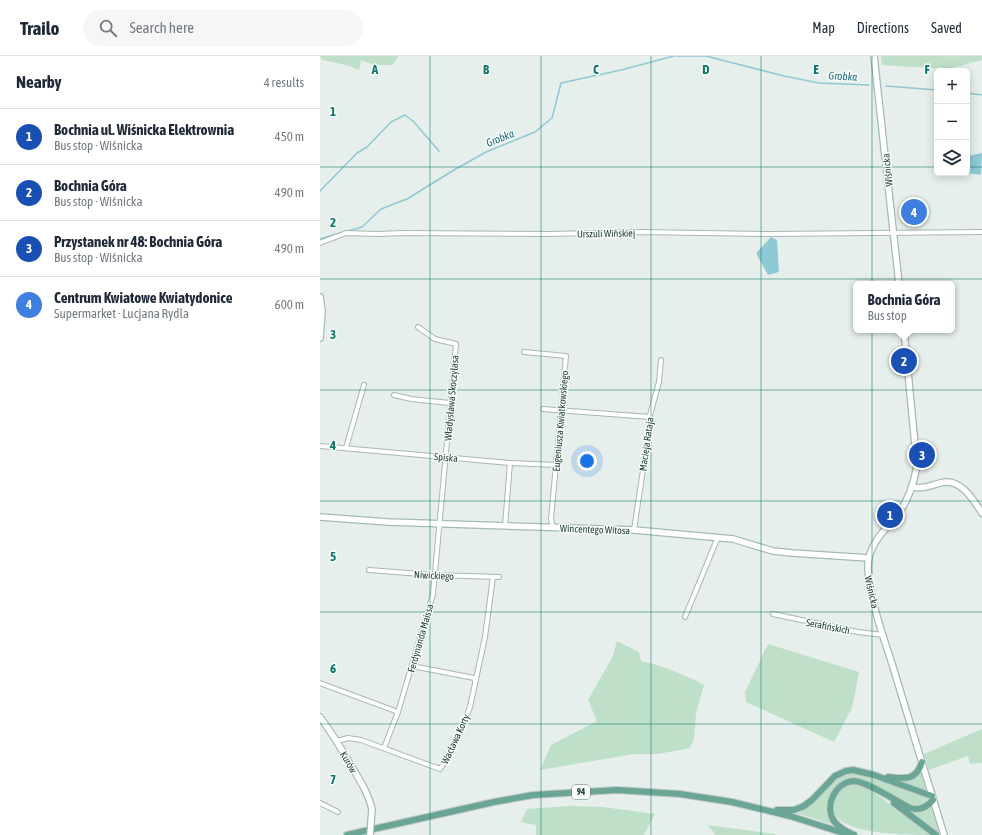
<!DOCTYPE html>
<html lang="en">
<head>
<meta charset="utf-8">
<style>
  :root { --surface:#fff; --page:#f6f6f7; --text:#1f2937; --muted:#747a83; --line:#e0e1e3; --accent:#7c3aed }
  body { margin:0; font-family:"Asap Condensed",sans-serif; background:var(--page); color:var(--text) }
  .controls { position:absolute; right:12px; top:12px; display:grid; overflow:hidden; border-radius:6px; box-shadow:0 2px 10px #0003 }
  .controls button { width:36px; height:36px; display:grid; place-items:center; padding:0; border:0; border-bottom:1px solid var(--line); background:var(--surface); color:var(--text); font:20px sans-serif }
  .you { position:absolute; left:267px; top:405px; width:14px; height:14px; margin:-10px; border:3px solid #fff; border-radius:50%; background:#1a73e8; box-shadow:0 0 0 6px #1a73e833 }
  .badge { display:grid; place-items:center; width:26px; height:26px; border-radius:50%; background:var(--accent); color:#fff; font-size:13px; font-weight:700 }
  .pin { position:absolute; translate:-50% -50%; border:2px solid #fff; box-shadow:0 1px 4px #0006 }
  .popup { position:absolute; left:533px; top:225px; width:102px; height:52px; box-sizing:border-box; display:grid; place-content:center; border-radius:6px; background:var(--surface); filter:drop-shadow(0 1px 3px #0005); font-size:13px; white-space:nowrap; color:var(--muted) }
  .popup b { font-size:15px; color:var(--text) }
  .popup::after { content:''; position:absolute; left:50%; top:100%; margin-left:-8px; border:8px solid transparent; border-top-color:var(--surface) }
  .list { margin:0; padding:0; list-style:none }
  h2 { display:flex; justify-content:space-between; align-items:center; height:52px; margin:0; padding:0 16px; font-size:17px }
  h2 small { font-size:13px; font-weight:400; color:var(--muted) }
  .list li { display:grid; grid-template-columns:26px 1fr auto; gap:12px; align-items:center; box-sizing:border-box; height:56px; padding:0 16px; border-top:1px solid var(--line) }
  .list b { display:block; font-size:15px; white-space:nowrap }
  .list p { margin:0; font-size:13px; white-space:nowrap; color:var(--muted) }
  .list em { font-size:13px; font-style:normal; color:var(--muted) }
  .icon { flex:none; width:22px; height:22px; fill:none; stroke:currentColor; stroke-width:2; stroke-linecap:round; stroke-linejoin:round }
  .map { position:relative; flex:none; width:662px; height:779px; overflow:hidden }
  header { display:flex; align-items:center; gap:24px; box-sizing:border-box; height:56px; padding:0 20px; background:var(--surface); border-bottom:1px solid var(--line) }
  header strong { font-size:19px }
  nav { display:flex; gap:22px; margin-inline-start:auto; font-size:14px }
  .search { width:280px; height:36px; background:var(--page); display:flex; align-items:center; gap:10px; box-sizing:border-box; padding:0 14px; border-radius:22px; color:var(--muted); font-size:15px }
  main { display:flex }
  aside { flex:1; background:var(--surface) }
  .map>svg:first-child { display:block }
  .green { fill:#bfe0c8 }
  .water { fill:#8ec9d4 }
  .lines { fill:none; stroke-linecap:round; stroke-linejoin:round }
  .stream { stroke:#8ec9d4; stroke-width:1.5 }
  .street-casing { stroke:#a8b8b2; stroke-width:6 }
  .secondary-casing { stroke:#a4bbb3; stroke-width:8 }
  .primary-casing { stroke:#c2cac8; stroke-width:8 }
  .street { stroke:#fff; stroke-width:4 }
  .secondary { stroke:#fff; stroke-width:5.5 }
  .primary { stroke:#6aa596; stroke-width:6 }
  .secondary-bridge-casing { stroke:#a4bbb3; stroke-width:8; stroke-linecap:butt }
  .secondary-bridge { stroke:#fff; stroke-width:5.5 }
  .grid { fill:none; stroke:#0f766e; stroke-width:1; stroke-opacity:0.55 }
  .labels { text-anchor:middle; stroke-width:3; stroke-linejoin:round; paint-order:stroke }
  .shield { fill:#f7fbf9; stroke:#637a73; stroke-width:1 }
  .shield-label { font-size:9px; font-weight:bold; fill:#24423a }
  .street-label { font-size:10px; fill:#24423a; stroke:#f7fbf9 }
  .water-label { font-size:11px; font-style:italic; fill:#1c6f80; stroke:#f7fbf9 }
  .grid-label { font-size:13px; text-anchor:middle; font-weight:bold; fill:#0f766e; stroke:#f7fbf9; stroke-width:3; stroke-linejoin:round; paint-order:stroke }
</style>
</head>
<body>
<header>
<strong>Trailo</strong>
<div class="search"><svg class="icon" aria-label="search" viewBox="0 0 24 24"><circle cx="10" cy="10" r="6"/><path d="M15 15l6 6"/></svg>Search here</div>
<nav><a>Map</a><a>Directions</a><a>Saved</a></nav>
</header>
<main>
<aside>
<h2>Nearby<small>4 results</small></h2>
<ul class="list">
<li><span class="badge" style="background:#1a4fb4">1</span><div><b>Bochnia ul. Wiśnicka Elektrownia</b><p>Bus stop · Wiśnicka</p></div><em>450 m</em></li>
<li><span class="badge" style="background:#1a4fb4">2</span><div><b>Bochnia Góra</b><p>Bus stop · Wiśnicka</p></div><em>490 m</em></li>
<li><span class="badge" style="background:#1a4fb4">3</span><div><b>Przystanek nr 48: Bochnia Góra</b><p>Bus stop · Wiśnicka</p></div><em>490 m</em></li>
<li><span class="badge" style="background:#3f7fe0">4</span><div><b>Centrum Kwiatowe Kwiatydonice</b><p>Supermarket · Lucjana Rydla</p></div><em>600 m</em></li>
</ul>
</aside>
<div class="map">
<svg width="662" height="779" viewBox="0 0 662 779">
  <rect width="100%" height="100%" fill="#e6efeb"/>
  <g class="green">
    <path d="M0 0H79L72 9H54L41 4 39 14C27 8 15 7 2 4Z"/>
    <polygon points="561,0 662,0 662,4 627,13 562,9"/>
    <path d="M297 585 319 596 321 605C344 610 363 618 384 629L376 657 374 683 370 692 338 698H314L220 714 231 689 277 665 268 644 293 600Z"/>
    <polygon points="448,588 539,616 532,652 514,686 426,646 425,636"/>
    <polygon points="662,673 662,707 650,708 648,700 609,714 604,698"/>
    <polygon points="601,714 607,732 604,734 570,722 581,725"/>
    <path d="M533 717 542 718 609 741C606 748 600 750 593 750 571 741 537 708 515 732 504 744 508 756 514 769L473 756C490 743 512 720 533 717Z"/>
    <path d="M533 727 545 730 552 735 612 779C589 779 512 779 513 751 513 737 522 732 533 727Z"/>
    <polygon points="574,745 601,755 612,751 621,779"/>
    <polygon points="249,750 283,751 335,758 324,779 216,779 216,769 201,766 207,753"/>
    <polygon points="387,769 455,778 456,779 396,779"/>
  </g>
  <g class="water">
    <polygon points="662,97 661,119 647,117 647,100"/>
    <polygon points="451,181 457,184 459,216 448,219 437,199 437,196"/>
  </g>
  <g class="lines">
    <g class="stream">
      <polyline points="356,0 386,0 464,20 499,27 549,29"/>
      <polyline points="566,30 617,34"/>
      <polyline points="647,37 662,39"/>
      <polyline points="0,135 37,97 47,91 71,66 85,59 93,65 119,95"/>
      <polyline points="28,175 42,171 61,153 87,143 134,114 166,96 215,76 232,62 241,27 301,14 354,0"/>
      <polyline points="0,183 20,177"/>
    </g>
    <defs>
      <g id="street">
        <polyline points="0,187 26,177 58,178 82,177 229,178 321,176 449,178 662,176"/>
        <polyline points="204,296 246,300 231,463 233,471"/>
        <polyline points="74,339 91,343 130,347"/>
        <polyline points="223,353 330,361"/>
        <polyline points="0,390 190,407 236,409"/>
        <polyline points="26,392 44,329"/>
        <polyline points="185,470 190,407"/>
        <polyline points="314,474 329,374 329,363 339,326 341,304"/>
        <polyline points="49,514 114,519 179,521"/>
        <polyline points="453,558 538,576 563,579"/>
        <polyline points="365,561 398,481"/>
        <polyline points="92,610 154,622 155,624"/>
        <polyline points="0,627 78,656"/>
        <polyline points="17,685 28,682 41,684 120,713 126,704 142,672 150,651 165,581 173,521"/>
        <polyline points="64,692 78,656 113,538 136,288 115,283 98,271"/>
        <polyline points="0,747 18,756"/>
      </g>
      <g id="secondary">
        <polyline points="554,0 579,228"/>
        <polyline points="0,241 2,255 0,282"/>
        <path d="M584 274 597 410C594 426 590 441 580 455 569 470 553 483 549 502 543 526 565 585 573 611 590 667 607 723 624 779"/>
        <path d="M592 431C603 433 609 430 620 427 640 421 653 443 662 457"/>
        <polyline points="0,461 68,466 314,474 413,483 453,495 472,497 549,502"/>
        <path d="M0 661C11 676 21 692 30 708 39 723 48 736 52 753"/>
      </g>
      <g id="primary">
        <path d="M568 721C585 723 596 725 602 706"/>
        <polyline points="574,747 616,779"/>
        <polyline points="457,754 474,754 484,750 492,744 515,720 526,715 533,714 554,719 612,740"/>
        <polyline points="27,779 174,746 213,739 297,734 360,738 412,746 470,760 530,779"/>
        <path d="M534 779C527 776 519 772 514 765 504 750 515 726 534 725 546 725 578 746 590 752 599 755 607 751 613 744"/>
      </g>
    </defs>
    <use href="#street" class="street-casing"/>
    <use href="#secondary" class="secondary-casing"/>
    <use href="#primary" class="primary-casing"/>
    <use href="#street" class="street"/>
    <use href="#secondary" class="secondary"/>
    <use href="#primary" class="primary"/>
    <defs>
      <polyline id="secondary-bridge" points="50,779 52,753"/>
    </defs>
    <use href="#secondary-bridge" class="secondary-bridge-casing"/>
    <use href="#secondary-bridge" class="secondary-bridge"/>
  </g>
  <path class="grid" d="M110 0V779M221 0V779M331 0V779M441 0V779M552 0V779M0 111H617M647 111H662M0 223H662M0 334H662M0 445H662M0 556H662M0 668H662"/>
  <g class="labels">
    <rect class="shield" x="252" y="729" width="18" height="14" rx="3"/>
    <g class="shield-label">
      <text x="261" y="739">94</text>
    </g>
    <g class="street-label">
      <text transform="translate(567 114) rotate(-96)" y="4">Wiśnicka</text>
      <text transform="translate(286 177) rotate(-1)" y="4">Urszuli Wińskiej</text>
      <text transform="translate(131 342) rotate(-85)" y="4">Władysława Skoczylasa</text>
      <text transform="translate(240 365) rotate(-85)" y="4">Eugeniusza Kwiatkowskiego</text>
      <text transform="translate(326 388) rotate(-82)" y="4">Macieja Rataja</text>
      <text transform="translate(126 401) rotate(5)" y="4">Spiska</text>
      <text transform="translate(275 473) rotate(2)" y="4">Wincentego Witosa</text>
      <text transform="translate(114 519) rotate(3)" y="4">Niwickiego</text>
      <text transform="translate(552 536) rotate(77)" y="4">Wiśnicka</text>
      <text transform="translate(508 570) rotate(11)" y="4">Serafińskich</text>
      <text transform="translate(100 582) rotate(-74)" y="4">Ferdynanda Maissa</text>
      <text transform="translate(135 683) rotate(-65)" y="4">Wacława Korty</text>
      <text transform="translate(29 706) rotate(60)" y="4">Kurów</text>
    </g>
    <g class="water-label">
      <text transform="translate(523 20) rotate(3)" y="4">Grobka</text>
      <text transform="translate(180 82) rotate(-22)" y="4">Grobka</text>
    </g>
  </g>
  <g class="grid-label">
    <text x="55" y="18">A</text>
    <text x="166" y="18">B</text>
    <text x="276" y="18">C</text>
    <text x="386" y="18">D</text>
    <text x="496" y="18">E</text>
    <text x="607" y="18">F</text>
    <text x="13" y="60">1</text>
    <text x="13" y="171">2</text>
    <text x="13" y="283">3</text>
    <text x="13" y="394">4</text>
    <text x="13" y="505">5</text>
    <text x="13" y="617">6</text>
    <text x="13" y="728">7</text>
  </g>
</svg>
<div class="controls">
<button>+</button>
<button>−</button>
<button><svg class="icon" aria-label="layers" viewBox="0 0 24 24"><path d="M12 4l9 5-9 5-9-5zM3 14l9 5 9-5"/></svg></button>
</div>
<div class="you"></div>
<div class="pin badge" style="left:570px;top:459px;background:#1a4fb4">1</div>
<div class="pin badge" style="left:584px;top:305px;background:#1a4fb4">2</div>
<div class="popup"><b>Bochnia Góra</b>Bus stop</div>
<div class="pin badge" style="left:602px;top:399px;background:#1a4fb4">3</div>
<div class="pin badge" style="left:594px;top:156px;background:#3f7fe0">4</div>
</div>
</main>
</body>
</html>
